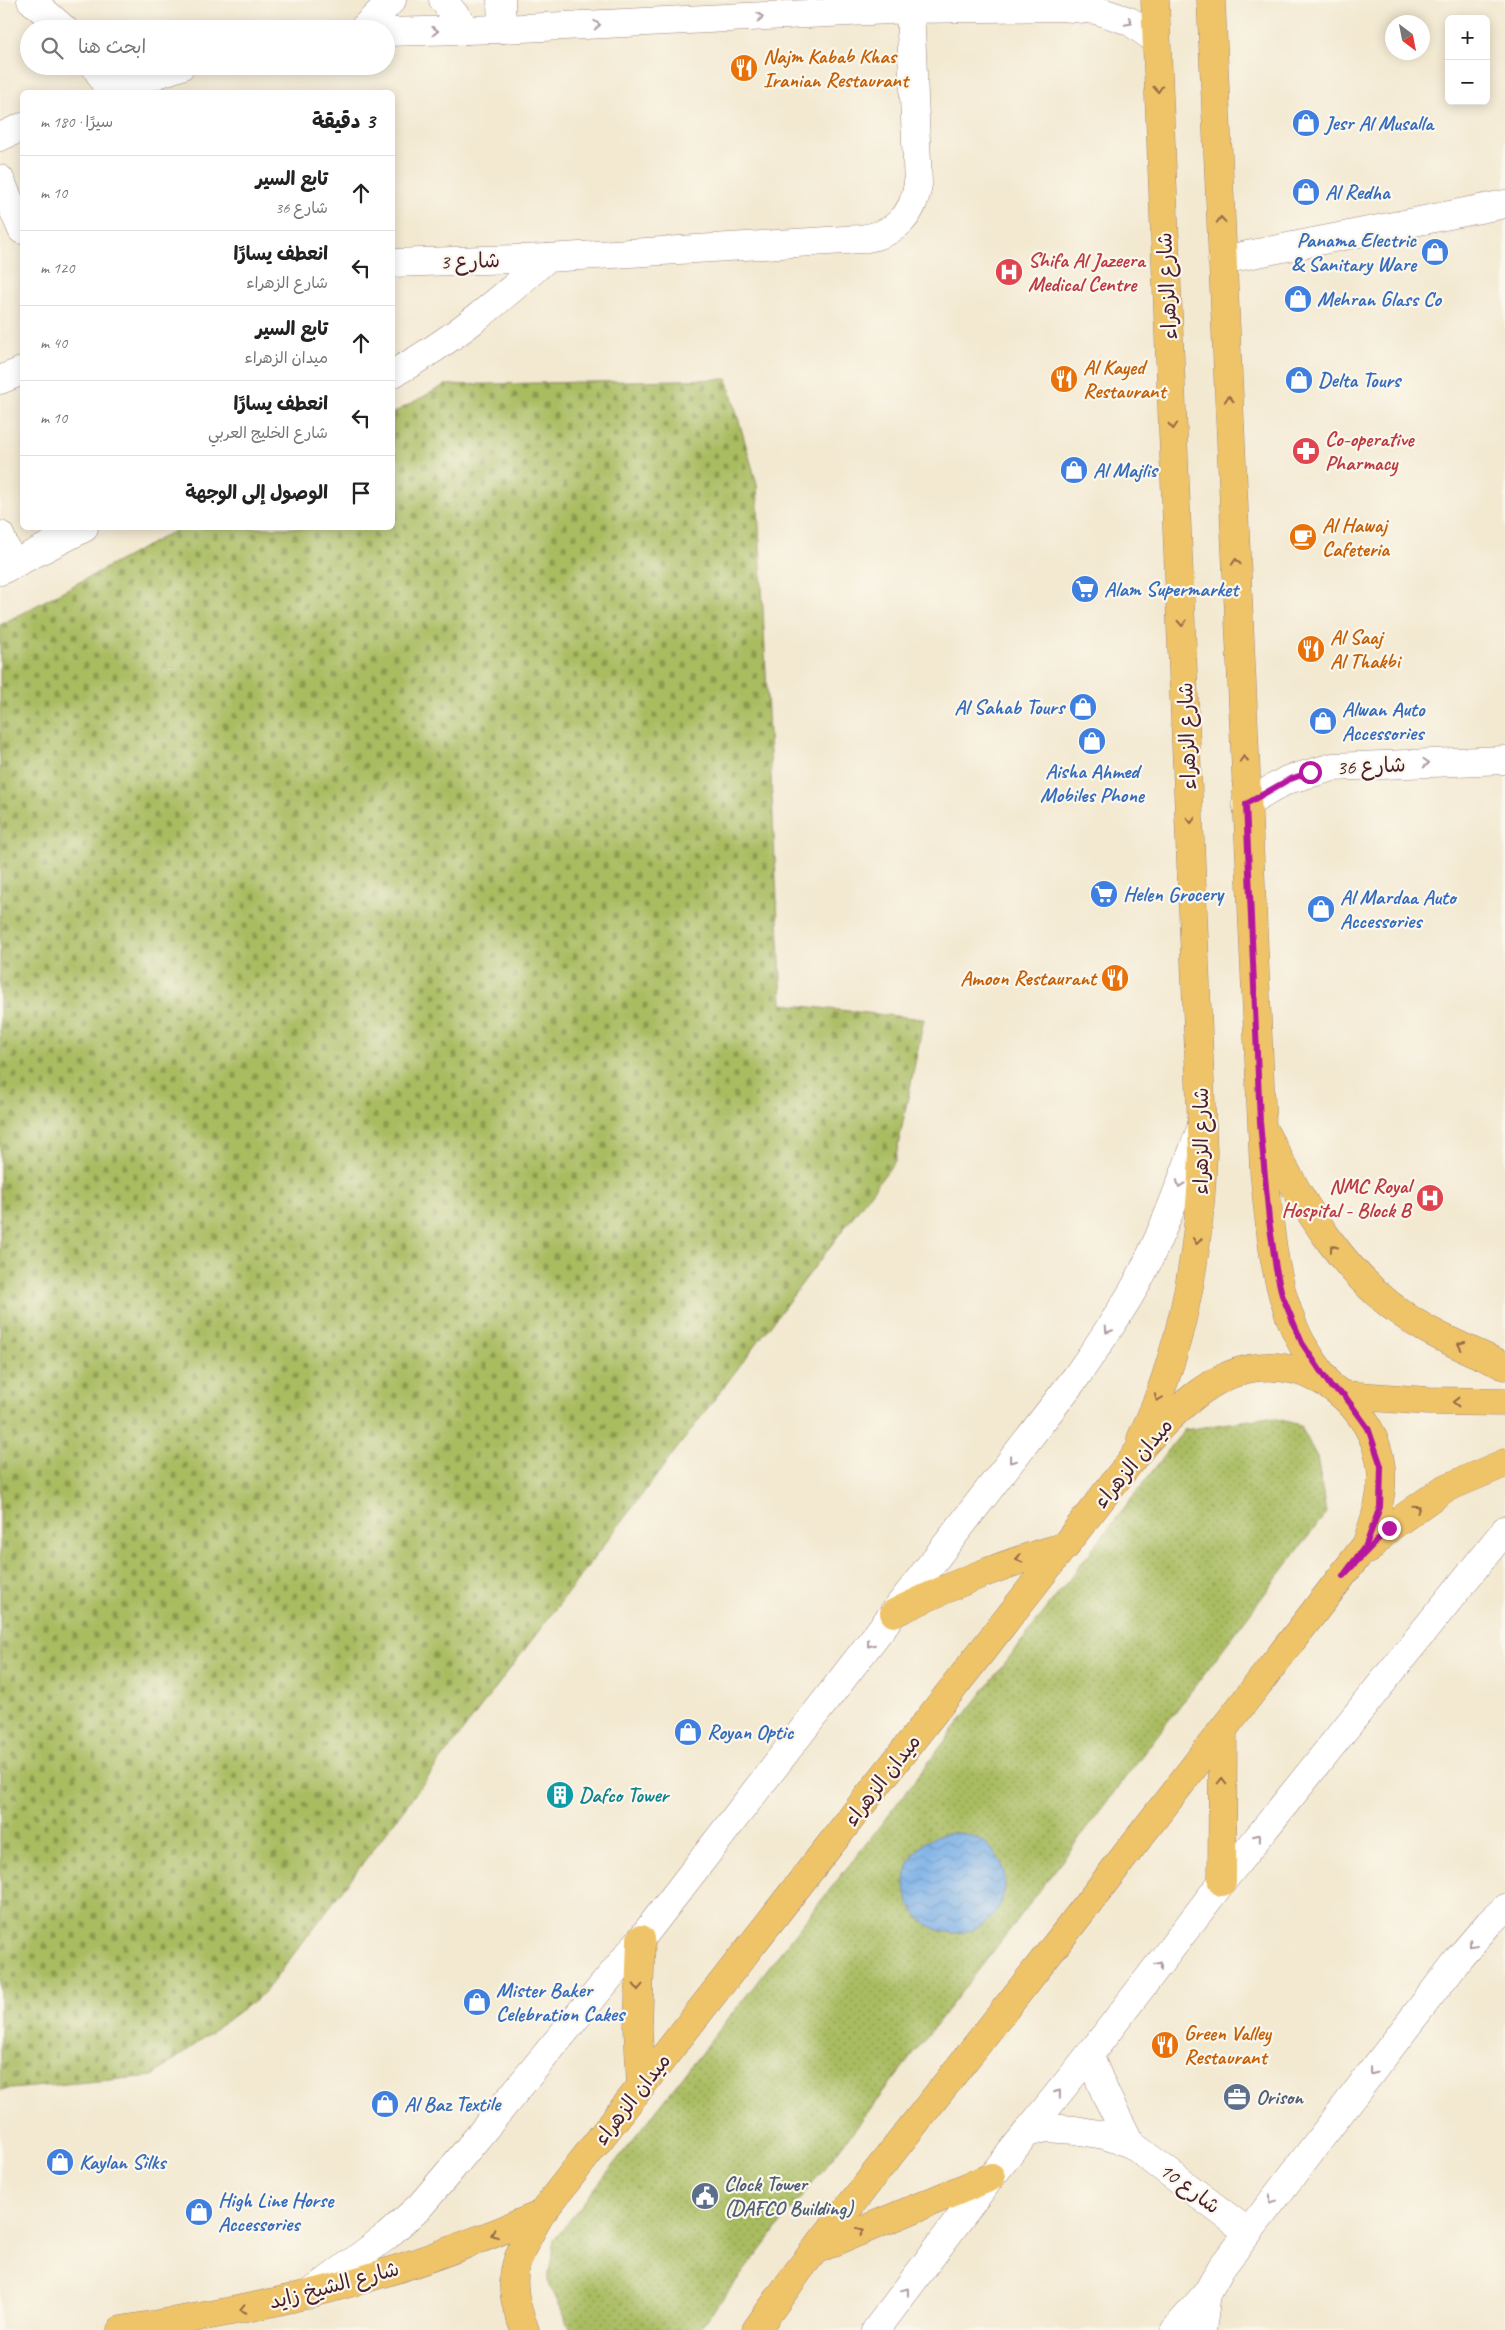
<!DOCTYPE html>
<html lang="ar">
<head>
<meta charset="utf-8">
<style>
  :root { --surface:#fff; --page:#f2f2f2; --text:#222; --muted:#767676; --line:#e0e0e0 }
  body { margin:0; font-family:Caveat,"Playpen Sans Arabic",sans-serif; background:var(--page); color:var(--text); direction:rtl }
  .controls { position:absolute; right:15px; top:15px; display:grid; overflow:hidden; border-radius:8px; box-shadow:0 2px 12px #0003 }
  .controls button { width:45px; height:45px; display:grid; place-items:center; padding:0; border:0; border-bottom:1px solid var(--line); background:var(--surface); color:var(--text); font:25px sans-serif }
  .compass { position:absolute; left:1385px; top:15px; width:45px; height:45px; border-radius:50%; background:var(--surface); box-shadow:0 2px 12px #0003; rotate:148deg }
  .stop { position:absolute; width:15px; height:15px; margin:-11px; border:4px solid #b5179e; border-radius:50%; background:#fff }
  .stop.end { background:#b5179e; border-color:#fff; box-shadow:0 1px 5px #0008 }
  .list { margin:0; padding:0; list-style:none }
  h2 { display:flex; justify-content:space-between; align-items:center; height:65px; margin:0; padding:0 20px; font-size:21px }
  h2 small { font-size:16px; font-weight:400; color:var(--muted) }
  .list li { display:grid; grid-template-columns:32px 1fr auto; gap:15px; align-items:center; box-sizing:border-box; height:75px; padding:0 20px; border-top:1px solid var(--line) }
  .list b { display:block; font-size:19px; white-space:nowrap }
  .list p { margin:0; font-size:16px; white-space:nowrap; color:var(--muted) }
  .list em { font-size:16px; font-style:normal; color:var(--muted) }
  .icon { flex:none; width:28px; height:28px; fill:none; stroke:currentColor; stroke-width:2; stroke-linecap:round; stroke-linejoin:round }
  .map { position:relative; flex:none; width:1505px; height:2330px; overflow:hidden; direction:ltr }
  .search { position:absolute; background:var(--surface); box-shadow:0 2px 12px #0003; left:20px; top:20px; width:375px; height:55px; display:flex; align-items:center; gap:12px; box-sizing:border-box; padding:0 18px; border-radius:28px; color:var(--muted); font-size:19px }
  .panel { position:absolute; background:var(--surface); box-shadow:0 2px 12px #0003; left:20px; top:90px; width:375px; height:440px; border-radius:8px; direction:rtl }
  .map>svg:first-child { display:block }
  .grass { fill:url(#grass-dots); stroke:#7a6e46 }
  .cemetery { fill:url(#cemetery-stones); stroke:#7a6e46 }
  .water { fill:url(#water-waves); stroke:#626789 }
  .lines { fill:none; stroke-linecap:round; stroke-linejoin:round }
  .minor-casing { stroke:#9e847e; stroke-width:29 }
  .major-casing { stroke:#9e847e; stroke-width:29 }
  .minor { stroke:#fff; stroke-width:28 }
  .major { stroke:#efc469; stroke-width:28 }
  .oneway { stroke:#ae9aa0 }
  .oneway2 { stroke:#946947 }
  .route { stroke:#b5179e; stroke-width:6 }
  .labels { text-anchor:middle; stroke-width:4.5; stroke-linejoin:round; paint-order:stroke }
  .food-label { font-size:21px; font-weight:bold; fill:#c56008; stroke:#fbf7ec; text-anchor:start }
  .shop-label { font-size:21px; font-weight:bold; fill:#366cbe; stroke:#fbf7ec; text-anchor:start }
  .health-label { font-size:21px; font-weight:bold; fill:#be3a42; stroke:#fbf7ec; text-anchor:start }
  .street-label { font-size:21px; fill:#4a1f2b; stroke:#fbf7ec }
  .culture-label { font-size:21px; font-weight:bold; fill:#0d838f; stroke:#fbf7ec; text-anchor:start }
  .service-label { font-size:21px; font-weight:bold; fill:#4e5e75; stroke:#fbf7ec; text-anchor:start }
</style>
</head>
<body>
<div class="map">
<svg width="1505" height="2330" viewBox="0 0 1505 2330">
  <defs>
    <pattern id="grass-dots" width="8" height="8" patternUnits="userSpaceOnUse" patternTransform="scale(1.25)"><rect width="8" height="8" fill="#a9bc60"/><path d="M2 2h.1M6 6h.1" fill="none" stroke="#8c984f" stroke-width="1.8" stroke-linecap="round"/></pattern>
    <pattern id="cemetery-stones" width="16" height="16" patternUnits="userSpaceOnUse" patternTransform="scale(1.25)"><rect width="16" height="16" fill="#a9bc60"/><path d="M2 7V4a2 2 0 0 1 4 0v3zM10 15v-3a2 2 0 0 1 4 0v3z" fill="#8c984f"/></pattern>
    <pattern id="water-waves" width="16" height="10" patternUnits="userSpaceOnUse" patternTransform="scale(1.25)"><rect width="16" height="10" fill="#79afe7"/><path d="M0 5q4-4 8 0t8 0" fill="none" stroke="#658ebb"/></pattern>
  </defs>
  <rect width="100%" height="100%" fill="#fbf7ec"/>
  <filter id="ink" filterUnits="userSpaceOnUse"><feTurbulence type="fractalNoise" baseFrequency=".02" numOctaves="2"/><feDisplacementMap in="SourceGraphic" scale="10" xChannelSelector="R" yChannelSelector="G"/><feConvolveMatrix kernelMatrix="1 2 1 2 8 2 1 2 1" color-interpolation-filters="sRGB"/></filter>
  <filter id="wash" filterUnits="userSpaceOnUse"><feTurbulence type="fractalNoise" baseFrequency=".0096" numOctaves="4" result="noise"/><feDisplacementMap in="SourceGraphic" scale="20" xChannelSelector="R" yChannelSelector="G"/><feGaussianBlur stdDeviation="1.12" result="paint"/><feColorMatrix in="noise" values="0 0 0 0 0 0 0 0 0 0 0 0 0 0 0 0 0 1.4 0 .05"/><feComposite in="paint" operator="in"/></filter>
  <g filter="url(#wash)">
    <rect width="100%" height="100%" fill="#f3e9d1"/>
    <polygon class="grass" points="1269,1417 1300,1425 1317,1457 1326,1513 1005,1936 698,2330 571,2330 548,2281 554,2240 872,1836 1184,1430"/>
    <polygon class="cemetery" points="727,379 757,484 782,1004 924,1019 895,1161 265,1992 153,2076 0,2090 0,625 180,528 392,528 393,413 445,385"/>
    <circle class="water" cx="955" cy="1883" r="50"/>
  </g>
  <g filter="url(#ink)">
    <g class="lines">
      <defs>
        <g id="minor">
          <polyline points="31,0 64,29"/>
          <polyline points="443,0 467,30"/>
          <polyline points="501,0 502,29"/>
          <polyline points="363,29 392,0"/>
          <polyline points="386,32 502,29 910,9 1061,7 1096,10 1129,21 1156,40"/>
          <polyline points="95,66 110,91"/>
          <polyline points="106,92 181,66"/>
          <polyline points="0,137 22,127"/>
          <polyline points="0,179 22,230"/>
          <polyline points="1222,260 1505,204"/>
          <path d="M392 263 547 258 861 239C894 235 913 217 918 184L910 9"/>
          <path d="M392 374C450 343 499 301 547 258"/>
          <polyline points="0,380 22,371"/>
          <polyline points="0,535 12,563"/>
          <polyline points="0,571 84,528"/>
          <polyline points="1246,804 1287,780 1333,767 1505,760"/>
          <polyline points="1089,2055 1106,2095 1131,2144"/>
          <polyline points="1027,2133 1046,2128 1075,2130 1104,2135 1131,2144 1248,2232"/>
          <path d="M308 2295 387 2236 420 2206 449 2172 641 1939 1076 1377C1097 1347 1118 1317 1136 1285 1163 1234 1182 1179 1202 1126"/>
          <polyline points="876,2330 991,2177 1098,2044 1222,1882 1505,1530"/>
          <polyline points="1175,2330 1207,2293"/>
          <polyline points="1202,2330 1207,2293 1221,2268 1460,1957 1489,1923 1505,1908"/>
        </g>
        <g id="major">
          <path d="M1211 0 1264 1171C1270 1229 1274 1292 1302 1344 1311 1359 1321 1372 1330 1386"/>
          <path d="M1265 1133C1306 1209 1347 1285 1426 1329 1451 1343 1479 1354 1505 1366"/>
          <polyline points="1344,1395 1428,1401 1505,1402"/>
          <path d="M1141 1439C1183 1349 1200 1252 1203 1153L1155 0"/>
          <polyline points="1368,1550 1389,1528 1444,1489 1505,1463"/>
          <path d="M894 1613C952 1585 1003 1563 1066 1546"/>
          <polyline points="1222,1882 1223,1730"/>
          <polyline points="641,1939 638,2028 641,2087"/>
          <polyline points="817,2249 991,2177"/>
          <path d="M121 2330C211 2316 300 2300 387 2272 439 2256 489 2236 540 2215"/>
          <path d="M525 2330C504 2279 514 2261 540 2215L1145 1443C1174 1412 1210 1375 1253 1368 1314 1358 1374 1407 1381 1467 1384 1495 1375 1519 1366 1545L1058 1942 799 2270 756 2330"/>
        </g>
      </defs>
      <use href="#minor" class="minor-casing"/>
      <use href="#major" class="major-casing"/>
      <use href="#minor" class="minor"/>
      <use href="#major" class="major"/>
    </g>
    <defs><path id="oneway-chevron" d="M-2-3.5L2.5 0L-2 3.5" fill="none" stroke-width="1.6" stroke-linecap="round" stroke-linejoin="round" transform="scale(1.25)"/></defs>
    <g class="oneway">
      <use href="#oneway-chevron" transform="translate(760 17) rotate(-3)"/>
      <use href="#oneway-chevron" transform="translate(1129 22) rotate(28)"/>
      <use href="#oneway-chevron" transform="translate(597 25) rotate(-3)"/>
      <use href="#oneway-chevron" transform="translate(435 31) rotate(-2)"/>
      <use href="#oneway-chevron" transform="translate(1426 763) rotate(-2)"/>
      <use href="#oneway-chevron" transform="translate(1180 1184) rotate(111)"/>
      <use href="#oneway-chevron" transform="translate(1108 1330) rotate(123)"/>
      <use href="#oneway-chevron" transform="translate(1012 1460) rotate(128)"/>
      <use href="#oneway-chevron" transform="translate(870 1644) rotate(128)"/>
      <use href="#oneway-chevron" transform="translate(1258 1837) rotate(-51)"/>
      <use href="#oneway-chevron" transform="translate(1472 1944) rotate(130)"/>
      <use href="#oneway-chevron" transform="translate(1159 1965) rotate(-52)"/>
      <use href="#oneway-chevron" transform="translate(1372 2072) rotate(128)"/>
      <use href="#oneway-chevron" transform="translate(1058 2093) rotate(-51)"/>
      <use href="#oneway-chevron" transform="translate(1272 2200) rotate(127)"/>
      <use href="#oneway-chevron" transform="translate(906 2291) rotate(-53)"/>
    </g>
    <g class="oneway2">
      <use href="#oneway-chevron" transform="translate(1158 89) rotate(87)"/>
      <use href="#oneway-chevron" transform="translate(1221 220) rotate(-93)"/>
      <use href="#oneway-chevron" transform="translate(1229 399) rotate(-93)"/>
      <use href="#oneway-chevron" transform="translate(1173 426) rotate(87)"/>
      <use href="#oneway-chevron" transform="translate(1236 562) rotate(-93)"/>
      <use href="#oneway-chevron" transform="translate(1182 623) rotate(87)"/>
      <use href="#oneway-chevron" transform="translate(1244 759) rotate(-93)"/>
      <use href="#oneway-chevron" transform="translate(1191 820) rotate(88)"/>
      <use href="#oneway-chevron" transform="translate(1197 1241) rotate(96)"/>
      <use href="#oneway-chevron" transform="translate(1333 1248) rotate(-126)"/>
      <use href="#oneway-chevron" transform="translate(1461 1345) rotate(-155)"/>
      <use href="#oneway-chevron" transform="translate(1158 1398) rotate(111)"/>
      <use href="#oneway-chevron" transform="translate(1456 1402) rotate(-180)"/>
      <use href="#oneway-chevron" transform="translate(1417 1508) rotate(-35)"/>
      <use href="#oneway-chevron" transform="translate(1019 1559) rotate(163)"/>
      <use href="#oneway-chevron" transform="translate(1222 1781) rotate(-90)"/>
      <use href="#oneway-chevron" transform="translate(638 1987) rotate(92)"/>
      <use href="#oneway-chevron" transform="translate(861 2231) rotate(-22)"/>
      <use href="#oneway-chevron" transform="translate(494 2234) rotate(158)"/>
      <use href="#oneway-chevron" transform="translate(243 2309) rotate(168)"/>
    </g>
  </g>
  <g class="lines" filter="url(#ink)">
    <polyline class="route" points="1310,772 1288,780 1246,804 1260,1122 1269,1220 1276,1269 1282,1295 1302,1343 1331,1387 1344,1395 1368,1428 1381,1466 1380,1507 1366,1545 1343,1576 1389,1528"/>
  </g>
  <defs>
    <symbol id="restaurant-disc" viewBox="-11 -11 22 22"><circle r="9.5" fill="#e8710a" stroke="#fbf7ec"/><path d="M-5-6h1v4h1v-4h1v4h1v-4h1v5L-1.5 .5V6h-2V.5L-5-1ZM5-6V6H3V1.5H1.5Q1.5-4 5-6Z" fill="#fff"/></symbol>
    <symbol id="shop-disc" viewBox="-11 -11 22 22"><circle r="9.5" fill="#3f7fe0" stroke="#fbf7ec"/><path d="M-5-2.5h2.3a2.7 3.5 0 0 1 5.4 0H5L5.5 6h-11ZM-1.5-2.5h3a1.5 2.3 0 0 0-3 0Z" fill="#fff"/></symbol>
    <symbol id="hospital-disc" viewBox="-11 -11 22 22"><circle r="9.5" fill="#e0444e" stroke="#fbf7ec"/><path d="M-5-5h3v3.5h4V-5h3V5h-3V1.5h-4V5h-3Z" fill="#fff"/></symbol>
    <symbol id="pharmacy-disc" viewBox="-11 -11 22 22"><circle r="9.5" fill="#e0444e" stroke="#fbf7ec"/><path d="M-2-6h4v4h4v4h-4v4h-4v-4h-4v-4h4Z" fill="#fff"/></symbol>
    <symbol id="cafe-disc" viewBox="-11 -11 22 22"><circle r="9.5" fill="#e8710a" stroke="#fbf7ec"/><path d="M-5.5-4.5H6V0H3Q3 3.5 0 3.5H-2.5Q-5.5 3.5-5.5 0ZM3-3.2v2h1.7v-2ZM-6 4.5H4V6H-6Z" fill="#fff"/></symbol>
    <symbol id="supermarket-disc" viewBox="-11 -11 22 22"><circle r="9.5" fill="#3f7fe0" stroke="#fbf7ec"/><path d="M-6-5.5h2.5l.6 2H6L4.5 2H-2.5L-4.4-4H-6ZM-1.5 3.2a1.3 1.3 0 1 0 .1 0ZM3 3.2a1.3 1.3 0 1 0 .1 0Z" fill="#fff"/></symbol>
    <symbol id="building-disc" viewBox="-11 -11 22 22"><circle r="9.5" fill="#0f9aa8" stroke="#fbf7ec"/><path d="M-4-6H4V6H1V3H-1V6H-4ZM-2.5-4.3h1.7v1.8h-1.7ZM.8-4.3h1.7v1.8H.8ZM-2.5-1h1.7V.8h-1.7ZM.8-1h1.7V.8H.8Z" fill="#fff"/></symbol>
    <symbol id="office-disc" viewBox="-11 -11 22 22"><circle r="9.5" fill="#5c6f8a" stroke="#fbf7ec"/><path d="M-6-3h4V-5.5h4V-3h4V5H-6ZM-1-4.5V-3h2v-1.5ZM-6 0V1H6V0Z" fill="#fff"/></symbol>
    <symbol id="civic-disc" viewBox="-11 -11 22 22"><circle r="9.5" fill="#5c6f8a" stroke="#fbf7ec"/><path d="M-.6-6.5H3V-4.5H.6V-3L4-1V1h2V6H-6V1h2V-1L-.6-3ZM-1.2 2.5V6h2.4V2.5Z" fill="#fff"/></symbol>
  </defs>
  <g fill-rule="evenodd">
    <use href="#restaurant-disc" x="728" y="52" width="32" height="32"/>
    <use href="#shop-disc" x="1290" y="107" width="32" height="32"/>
    <use href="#shop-disc" x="1290" y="176" width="32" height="32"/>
    <use href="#shop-disc" x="1419" y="236" width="32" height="32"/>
    <use href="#hospital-disc" x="993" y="256" width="32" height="32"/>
    <use href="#shop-disc" x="1282" y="283" width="32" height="32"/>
    <use href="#restaurant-disc" x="1048" y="363" width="32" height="32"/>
    <use href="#shop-disc" x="1283" y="364" width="32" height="32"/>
    <use href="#pharmacy-disc" x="1290" y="435" width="32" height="32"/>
    <use href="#shop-disc" x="1058" y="454" width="32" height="32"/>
    <use href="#cafe-disc" x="1287" y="521" width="32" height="32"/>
    <use href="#supermarket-disc" x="1069" y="573" width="32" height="32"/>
    <use href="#restaurant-disc" x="1295" y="633" width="32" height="32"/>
    <use href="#shop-disc" x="1067" y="691" width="32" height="32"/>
    <use href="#shop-disc" x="1307" y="705" width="32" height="32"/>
    <use href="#shop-disc" x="1076" y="725" width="32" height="32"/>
    <use href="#supermarket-disc" x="1088" y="878" width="32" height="32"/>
    <use href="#shop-disc" x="1305" y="893" width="32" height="32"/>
    <use href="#restaurant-disc" x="1099" y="962" width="32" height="32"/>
    <use href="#hospital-disc" x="1414" y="1182" width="32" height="32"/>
    <use href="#shop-disc" x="672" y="1716" width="32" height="32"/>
    <use href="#building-disc" x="544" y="1779" width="32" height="32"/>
    <use href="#shop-disc" x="461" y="1986" width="32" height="32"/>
    <use href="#restaurant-disc" x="1149" y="2029" width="32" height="32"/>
    <use href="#office-disc" x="1221" y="2081" width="32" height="32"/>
    <use href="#shop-disc" x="369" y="2088" width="32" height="32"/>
    <use href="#shop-disc" x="44" y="2146" width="32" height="32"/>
    <use href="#civic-disc" x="689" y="2180" width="32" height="32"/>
    <use href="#shop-disc" x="183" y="2196" width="32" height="32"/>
  </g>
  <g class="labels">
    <g class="food-label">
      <text x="763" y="63">Najm Kabab Khas<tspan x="763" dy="24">Iranian Restaurant</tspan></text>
      <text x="1083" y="374">Al Kayed<tspan x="1083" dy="24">Restaurant</tspan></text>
      <text x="1322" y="532">Al Hawaj<tspan x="1322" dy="24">Cafeteria</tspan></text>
      <text x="1330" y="644">Al Saaj<tspan x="1330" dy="24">Al Thakbi</tspan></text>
      <text x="1096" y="985" text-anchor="end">Amoon Restaurant</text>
      <text x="1184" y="2040">Green Valley<tspan x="1184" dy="24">Restaurant</tspan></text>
    </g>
    <g class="shop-label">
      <text x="1325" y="130">Jesr Al Musalla</text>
      <text x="1325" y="199">Al Redha</text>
      <text x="1416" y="247" text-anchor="end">Panama Electric<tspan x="1416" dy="24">&amp; Sanitary Ware</tspan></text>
      <text x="1317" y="306">Mehran Glass Co</text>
      <text x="1318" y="387">Delta Tours</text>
      <text x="1093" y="477">Al Majlis</text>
      <text x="1104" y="596">Alam Supermarket</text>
      <text x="1064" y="714" text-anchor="end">Al Sahab Tours</text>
      <text x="1342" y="716">Alwan Auto<tspan x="1342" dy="24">Accessories</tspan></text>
      <text x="1092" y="778" text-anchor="middle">Aisha Ahmed<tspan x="1092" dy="24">Mobiles Phone</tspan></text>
      <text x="1123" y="901">Helen Grocery</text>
      <text x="1340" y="904">Al Mardaa Auto<tspan x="1340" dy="24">Accessories</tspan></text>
      <text x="707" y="1739">Royan Optic</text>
      <text x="496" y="1997">Mister Baker<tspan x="496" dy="24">Celebration Cakes</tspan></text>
      <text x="404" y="2111">Al Baz Textile</text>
      <text x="79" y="2169">Kaylan Silks</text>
      <text x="218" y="2207">High Line Horse<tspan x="218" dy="24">Accessories</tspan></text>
    </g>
    <g class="health-label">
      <text x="1028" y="267">Shifa Al Jazeera<tspan x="1028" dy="24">Medical Centre</tspan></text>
      <text x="1325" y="446">Co-operative<tspan x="1325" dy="24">Pharmacy</tspan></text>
      <text x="1411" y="1193" text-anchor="end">NMC Royal<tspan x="1411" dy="24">Hospital - Block B</tspan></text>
    </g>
    <g class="street-label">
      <text transform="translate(470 261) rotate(-2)" y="7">شارع 3</text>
      <text transform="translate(1167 286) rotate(-93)" y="7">شارع الزهراء</text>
      <text transform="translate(1187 736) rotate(-92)" y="7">شارع الزهراء</text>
      <text transform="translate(1371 766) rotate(-3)" y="7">شارع 36</text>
      <text transform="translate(1201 1141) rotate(-90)" y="7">شارع الزهراء</text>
      <text transform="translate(1133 1463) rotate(-50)" y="7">ميدان الزهراء</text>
      <text transform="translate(882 1780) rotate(-52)" y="7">ميدان الزهراء</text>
      <text transform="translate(632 2099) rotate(-52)" y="7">ميدان الزهراء</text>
      <text transform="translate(1190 2188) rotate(37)" y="7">شارع 10</text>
      <text transform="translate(334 2285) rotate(-15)" y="7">شارع الشيخ زايد</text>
    </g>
    <g class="culture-label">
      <text x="579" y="1802">Dafco Tower</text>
    </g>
    <g class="service-label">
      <text x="1256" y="2104">Orison</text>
      <text x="724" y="2191">Clock Tower<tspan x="724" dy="24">(DAFCO Building)</tspan></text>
    </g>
  </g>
</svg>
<div class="controls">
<button>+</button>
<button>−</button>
</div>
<svg class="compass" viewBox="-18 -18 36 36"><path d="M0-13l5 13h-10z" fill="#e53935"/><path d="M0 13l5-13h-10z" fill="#767676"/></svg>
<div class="stop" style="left:1310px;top:772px"></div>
<div class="stop end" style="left:1389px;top:1528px"></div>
<div class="search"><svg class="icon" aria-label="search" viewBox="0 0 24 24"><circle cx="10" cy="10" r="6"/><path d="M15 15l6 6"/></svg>ابحث هنا</div>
<section class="panel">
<h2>3 دقيقة<small>سيرًا · 180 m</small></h2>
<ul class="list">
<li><svg class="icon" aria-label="ahead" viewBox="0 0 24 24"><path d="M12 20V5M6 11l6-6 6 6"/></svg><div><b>تابع السير</b><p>شارع 36</p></div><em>10 m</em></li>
<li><svg class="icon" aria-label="left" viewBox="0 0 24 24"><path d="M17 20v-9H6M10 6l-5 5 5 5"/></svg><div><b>انعطف يسارًا</b><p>شارع الزهراء</p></div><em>120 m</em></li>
<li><svg class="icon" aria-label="ahead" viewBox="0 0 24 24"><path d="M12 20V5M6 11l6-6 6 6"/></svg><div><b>تابع السير</b><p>ميدان الزهراء</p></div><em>40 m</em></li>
<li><svg class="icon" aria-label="left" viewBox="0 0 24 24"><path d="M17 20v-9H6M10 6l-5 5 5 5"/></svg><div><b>انعطف يسارًا</b><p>شارع الخليج العربي</p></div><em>10 m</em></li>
<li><svg class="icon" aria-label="arrive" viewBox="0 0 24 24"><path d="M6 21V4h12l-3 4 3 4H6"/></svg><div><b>الوصول إلى الوجهة</b></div></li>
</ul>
</section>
</div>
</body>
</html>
